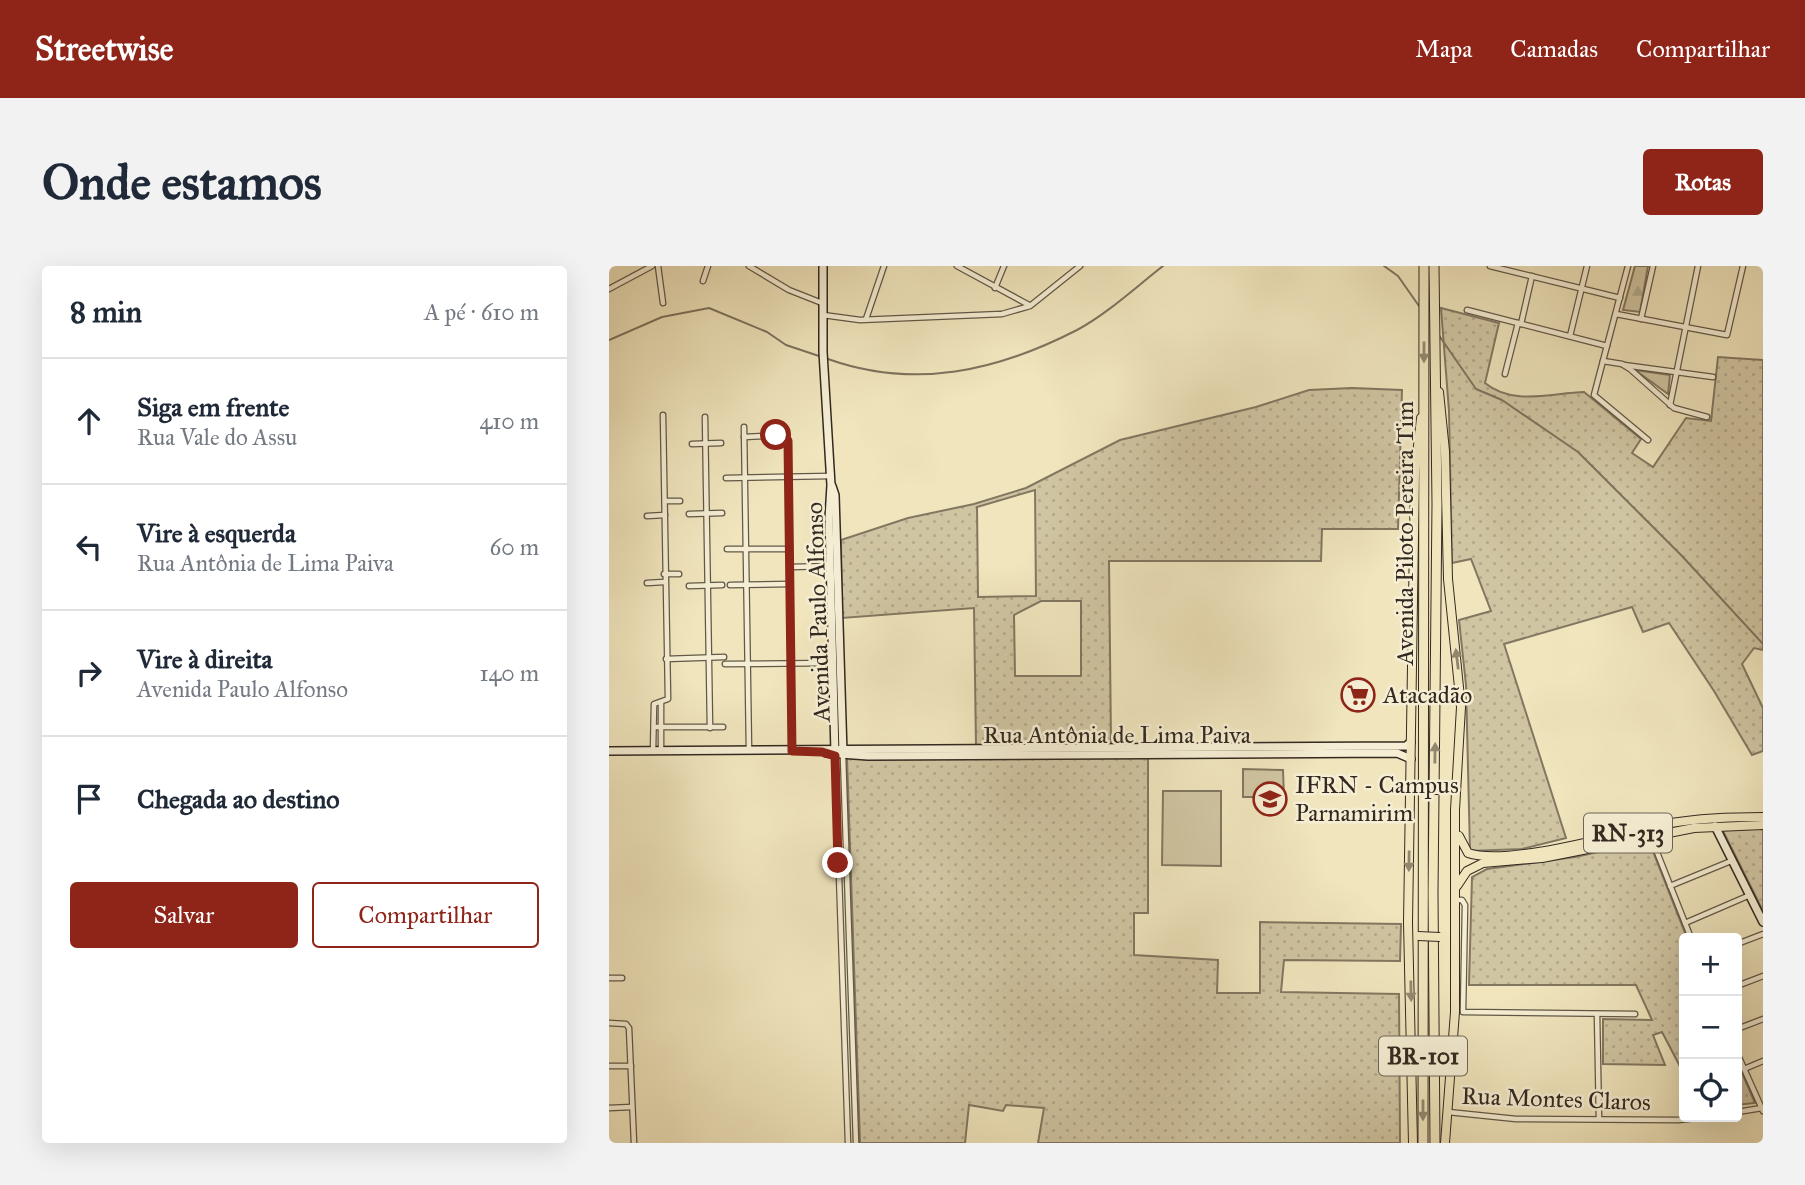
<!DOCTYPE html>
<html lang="pt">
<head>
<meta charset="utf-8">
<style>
  :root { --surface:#fff; --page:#f2f2f3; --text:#1f2937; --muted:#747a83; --line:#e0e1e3; --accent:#8f2418 }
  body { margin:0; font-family:"IM FELL Great Primer",serif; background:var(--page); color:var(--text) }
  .controls { position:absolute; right:21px; bottom:21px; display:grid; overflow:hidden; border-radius:7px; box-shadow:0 7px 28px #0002 }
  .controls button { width:63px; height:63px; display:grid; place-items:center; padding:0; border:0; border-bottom:2px solid var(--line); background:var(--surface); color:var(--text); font:35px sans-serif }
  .stop { position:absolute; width:21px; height:21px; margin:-16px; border:5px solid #8f2418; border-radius:50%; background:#fff }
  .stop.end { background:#8f2418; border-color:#fff; box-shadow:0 2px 7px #0008 }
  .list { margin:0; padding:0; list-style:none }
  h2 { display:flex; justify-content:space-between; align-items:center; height:91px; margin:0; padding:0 28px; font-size:30px }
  h2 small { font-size:23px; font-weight:400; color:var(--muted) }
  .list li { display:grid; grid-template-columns:46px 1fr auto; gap:21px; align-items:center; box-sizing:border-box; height:126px; padding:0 28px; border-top:2px solid var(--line) }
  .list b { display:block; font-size:26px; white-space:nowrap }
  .list p { margin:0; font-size:23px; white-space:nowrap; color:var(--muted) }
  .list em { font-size:23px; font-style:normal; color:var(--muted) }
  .actions { display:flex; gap:14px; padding:21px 28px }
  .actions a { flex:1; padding:16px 0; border:2px solid var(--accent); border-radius:7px; text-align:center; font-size:24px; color:var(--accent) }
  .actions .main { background:var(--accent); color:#fff }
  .icon { flex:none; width:38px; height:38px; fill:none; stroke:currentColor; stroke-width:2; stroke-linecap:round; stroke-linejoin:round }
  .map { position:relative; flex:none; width:1154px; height:877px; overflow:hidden; border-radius:7px }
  header { display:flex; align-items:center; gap:42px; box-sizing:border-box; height:98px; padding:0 35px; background:var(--accent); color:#fff }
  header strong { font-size:33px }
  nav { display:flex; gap:38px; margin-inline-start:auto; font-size:24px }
  .intro { display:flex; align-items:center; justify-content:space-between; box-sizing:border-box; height:168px; padding:0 42px }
  h1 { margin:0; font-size:49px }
  .button { padding:18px 32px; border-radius:7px; background:var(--accent); color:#fff; font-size:24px; font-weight:700 }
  main { display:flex; gap:42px; padding:0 42px }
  aside { flex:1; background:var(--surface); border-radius:7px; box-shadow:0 7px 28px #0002 }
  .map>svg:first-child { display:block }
  .grass { fill:url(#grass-dots); stroke:#827761; stroke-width:2; fill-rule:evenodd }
  .forest { fill:url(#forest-firs); stroke:#827761; stroke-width:2 }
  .park { fill:url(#park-crowns); stroke:#827761; stroke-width:2 }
  .pitch { fill:#d0c5a2; stroke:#827761; stroke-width:2 }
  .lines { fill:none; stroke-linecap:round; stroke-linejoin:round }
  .stream { stroke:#7e735e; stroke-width:2 }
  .street-casing { stroke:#625847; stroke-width:7 }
  .secondary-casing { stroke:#332920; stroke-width:10 }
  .primary-casing { stroke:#332920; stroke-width:10 }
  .highway-casing { stroke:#332920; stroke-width:11 }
  .street { stroke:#f5eed4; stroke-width:4.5 }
  .secondary { stroke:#f5eed4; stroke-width:7 }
  .primary { stroke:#f0e5bd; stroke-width:8 }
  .highway { stroke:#f0e5bd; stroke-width:9 }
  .primary-bridge-casing { stroke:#332920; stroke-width:10; stroke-linecap:butt }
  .primary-bridge { stroke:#f0e5bd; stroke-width:8 }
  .oneway { fill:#92876e }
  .route { stroke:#8f2418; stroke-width:9 }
  .labels { text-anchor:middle; stroke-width:5; stroke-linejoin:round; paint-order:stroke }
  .shield { fill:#f5eed4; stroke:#6d6456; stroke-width:2 }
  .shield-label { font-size:23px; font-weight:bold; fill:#332920 }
  .street-label { font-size:24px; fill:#332920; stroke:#f5eed4 }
  .poi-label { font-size:24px; fill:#332920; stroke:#f5eed4; text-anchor:start }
</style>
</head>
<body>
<header>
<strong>Streetwise</strong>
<nav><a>Mapa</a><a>Camadas</a><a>Compartilhar</a></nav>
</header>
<div class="intro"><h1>Onde estamos</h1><a class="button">Rotas</a></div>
<main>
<aside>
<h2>8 min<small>A pé · 610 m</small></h2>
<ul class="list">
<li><svg class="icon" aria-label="ahead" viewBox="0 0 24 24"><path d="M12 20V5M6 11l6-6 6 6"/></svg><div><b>Siga em frente</b><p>Rua Vale do Assu</p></div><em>410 m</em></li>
<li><svg class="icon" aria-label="left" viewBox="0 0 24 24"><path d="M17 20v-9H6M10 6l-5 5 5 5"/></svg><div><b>Vire à esquerda</b><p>Rua Antônia de Lima Paiva</p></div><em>60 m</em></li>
<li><svg class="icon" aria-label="right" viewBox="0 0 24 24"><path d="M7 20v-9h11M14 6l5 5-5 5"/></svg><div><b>Vire à direita</b><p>Avenida Paulo Alfonso</p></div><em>140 m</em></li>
<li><svg class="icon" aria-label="arrive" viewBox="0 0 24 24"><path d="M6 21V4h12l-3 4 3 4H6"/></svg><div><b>Chegada ao destino</b></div></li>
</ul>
<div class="actions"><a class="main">Salvar</a><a>Compartilhar</a></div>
</aside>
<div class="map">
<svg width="1154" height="877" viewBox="0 0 1154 877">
  <defs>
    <pattern id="grass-dots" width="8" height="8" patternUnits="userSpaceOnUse" patternTransform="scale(1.75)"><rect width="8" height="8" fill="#d0c5a2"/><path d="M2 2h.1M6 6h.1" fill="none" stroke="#b3a98b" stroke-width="1.8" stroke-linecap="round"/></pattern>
    <pattern id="forest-firs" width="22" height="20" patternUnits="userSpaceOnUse" patternTransform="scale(1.75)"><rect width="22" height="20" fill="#d0c5a2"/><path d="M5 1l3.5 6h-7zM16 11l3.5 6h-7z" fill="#b3a98b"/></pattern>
    <pattern id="park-crowns" width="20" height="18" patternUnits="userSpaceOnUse" patternTransform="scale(1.75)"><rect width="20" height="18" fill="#d0c5a2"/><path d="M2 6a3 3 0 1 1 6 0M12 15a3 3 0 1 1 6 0" fill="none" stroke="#b3a98b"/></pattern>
  </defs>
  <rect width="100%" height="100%" fill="#f0e5bd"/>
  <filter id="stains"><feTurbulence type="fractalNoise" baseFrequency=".00286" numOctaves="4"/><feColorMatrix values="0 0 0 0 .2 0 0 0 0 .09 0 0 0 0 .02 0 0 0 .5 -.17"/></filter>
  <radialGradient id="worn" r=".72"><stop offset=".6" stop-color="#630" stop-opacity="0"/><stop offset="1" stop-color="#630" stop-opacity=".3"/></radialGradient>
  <g class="grass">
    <path d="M832 42 890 57 876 117C904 140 942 127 975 126L1032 173 1023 187 1044 201 1077 152 1102 155 1109 91 1154 94V384L1145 382 1133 398 1154 442V485L1143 489 1105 425 1060 357 1034 366 1023 341 895 378 957 572 913 583 861 585 857 419 850 354 882 345 862 293 843 297 840 145Z"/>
    <path d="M743 122 793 124 789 263H713L712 295H500L502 476 367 479 365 342 233 352 232 274 299 252 365 238 417 222 511 174 647 141 700 124ZM426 224 427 330 369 331 368 241ZM432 335H472V410H406L405 349Z"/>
    <polygon points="539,491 539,647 525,647 525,689 609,694 608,727 651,727 651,656 792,658 791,695 675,694 672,726 790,728 791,877 429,877 435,842 397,839 394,845 360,839 356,877 251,877 238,492"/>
    <polygon points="1154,561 1154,645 1113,563"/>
    <polygon points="1031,577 1039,578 1043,583 1078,672 1075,808 1053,766 1044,769 1056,799 994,798 994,753 1043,754 1027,719 860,719 863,611 878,603 966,591"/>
    <polygon points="1128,795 1146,837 1128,839"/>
  </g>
  <polygon class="forest" points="1026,0 1039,0 1031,46 1014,44"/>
  <polygon class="park" points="1026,104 1061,109 1059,128"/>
  <g class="pitch">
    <polygon points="634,503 674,504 675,531 634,531"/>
    <polygon points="554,525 612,525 612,600 553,599"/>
  </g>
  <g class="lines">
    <g class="stream">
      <polyline points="775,0 789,10 810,40"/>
      <polyline points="829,68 867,123 893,134 969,186 1073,290 1154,378"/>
      <polyline points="0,74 53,51 100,42 158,66 177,79 210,90"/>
      <path d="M219 93C306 124 388 105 468 64 498 48 527 21 554 0"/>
    </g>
    <defs>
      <g id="street">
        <polyline points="49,0 54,37"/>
        <polyline points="140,0 180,24 213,37"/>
        <polyline points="348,0 420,39"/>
        <polyline points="881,0 1011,32"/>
        <polyline points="1019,0 985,129 1039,174"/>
        <polyline points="94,15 99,0"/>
        <polyline points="386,22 395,0"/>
        <polyline points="0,23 43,0"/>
        <polyline points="858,44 998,80"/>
        <polyline points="1007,48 1118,69 1134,0"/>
        <polyline points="214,49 251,54 393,48 421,40 471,0"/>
        <polyline points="257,53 275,0"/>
        <polyline points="1032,53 1044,0"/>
        <polyline points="912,58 923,10"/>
        <polyline points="961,70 978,0"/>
        <polyline points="994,95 1013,98 1021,103 1065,142 1098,151"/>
        <polyline points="1015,99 1104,111"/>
        <polyline points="896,108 909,57"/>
        <polyline points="1061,139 1089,0"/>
        <polyline points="96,151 101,462"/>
        <polyline points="135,161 140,485"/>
        <polyline points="135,171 171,169 179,175 183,484"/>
        <polyline points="83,178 112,177"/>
        <polyline points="117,212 221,210"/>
        <polyline points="56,235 71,235"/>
        <polyline points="80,248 113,247"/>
        <polyline points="38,250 56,249"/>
        <polyline points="118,283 181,283"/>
        <polyline points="182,301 221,300"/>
        <polyline points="55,308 70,308"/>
        <polyline points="38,317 55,316"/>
        <polyline points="121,319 181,318"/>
        <polyline points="80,320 113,319"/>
        <polyline points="57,393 115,391"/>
        <polyline points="116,398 223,397"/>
        <polyline points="52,437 52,485"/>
        <polyline points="45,461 114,461"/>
        <polyline points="44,485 45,438 59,433 54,149"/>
        <polyline points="226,490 239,877"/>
        <polyline points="234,490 247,877"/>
        <polyline points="1042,571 1082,672"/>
        <polyline points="1061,620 1122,595"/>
        <polyline points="847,634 853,634 856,639 854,746 1026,748"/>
        <polyline points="1076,657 1141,629"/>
        <polyline points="1128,678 1154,668"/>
        <polyline points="0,712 13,712"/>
        <polyline points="1128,720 1154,710"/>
        <polyline points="988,748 990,853"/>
        <polyline points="0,757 17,758 20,762 25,877"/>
        <polyline points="1128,763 1154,753"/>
        <polyline points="1128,787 1154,845"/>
        <polyline points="0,800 22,800"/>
        <polyline points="1135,803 1154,795"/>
        <polyline points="0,842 23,841"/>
        <polyline points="839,846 907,853 1070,854 1095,851"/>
        <polyline points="1128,846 1153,842"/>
      </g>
      <g id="secondary">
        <polyline points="214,0 214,86 222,219 220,252 226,488"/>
        <polyline points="223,220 226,229 234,487"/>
        <polyline points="0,485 797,480 802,476"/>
        <polyline points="217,487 259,490 788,487 802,493"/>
        <polyline points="1106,560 1154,656"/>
      </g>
      <g id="primary">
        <polyline points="830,126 836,185 839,313 852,441 846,544 846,746 836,877"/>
        <path d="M850 570 859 587C899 601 1016 566 1062 557 1093 552 1123 551 1154 551"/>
        <polyline points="848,620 858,605 874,597 933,592 1085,562 1154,559"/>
        <polyline points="804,877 799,657 806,207 812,152"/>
      </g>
      <g id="highway">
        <polyline points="825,0 828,238 824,627 826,877"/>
        <polyline points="814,877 815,0"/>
      </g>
    </defs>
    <use href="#street" class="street-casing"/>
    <use href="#secondary" class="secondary-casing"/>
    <use href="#primary" class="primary-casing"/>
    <use href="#highway" class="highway-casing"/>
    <use href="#street" class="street"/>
    <use href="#secondary" class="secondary"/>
    <use href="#primary" class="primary"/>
    <use href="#highway" class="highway"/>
    <defs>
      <g id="primary-bridge">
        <polyline points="811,524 833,524"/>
        <polyline points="809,670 831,671"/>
      </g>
    </defs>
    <use href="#primary-bridge" class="primary-bridge-casing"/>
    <use href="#primary-bridge" class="primary-bridge"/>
  </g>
  <defs><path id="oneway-solid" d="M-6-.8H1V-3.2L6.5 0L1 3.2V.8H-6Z" transform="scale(1.75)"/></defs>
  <g class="oneway">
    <use href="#oneway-solid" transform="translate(815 86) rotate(90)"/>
    <use href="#oneway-solid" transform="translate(848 393) rotate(-97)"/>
    <use href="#oneway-solid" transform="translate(826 487) rotate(-89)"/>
    <use href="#oneway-solid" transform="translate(800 595) rotate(91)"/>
    <use href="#oneway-solid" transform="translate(802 725) rotate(89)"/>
    <use href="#oneway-solid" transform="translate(814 844) rotate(90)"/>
  </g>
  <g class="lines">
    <polyline class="route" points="167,169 177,171 179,175 183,485 213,486 226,490 229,597"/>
  </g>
  <defs>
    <symbol id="supermarket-ring" viewBox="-11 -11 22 22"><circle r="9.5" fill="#f5eed4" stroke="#8f2418" stroke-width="1.5"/><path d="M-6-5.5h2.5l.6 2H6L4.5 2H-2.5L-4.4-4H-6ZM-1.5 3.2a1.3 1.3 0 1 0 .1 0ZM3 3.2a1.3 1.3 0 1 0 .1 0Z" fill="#8f2418"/></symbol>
    <symbol id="university-ring" viewBox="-11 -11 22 22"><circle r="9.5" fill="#f5eed4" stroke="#8f2418" stroke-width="1.5"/><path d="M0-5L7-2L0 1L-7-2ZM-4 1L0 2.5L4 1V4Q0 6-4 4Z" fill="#8f2418"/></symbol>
  </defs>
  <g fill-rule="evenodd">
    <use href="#supermarket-ring" x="730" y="410" width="38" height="38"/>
    <use href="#university-ring" x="642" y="514" width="38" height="38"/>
  </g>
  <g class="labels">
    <g class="shield">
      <rect x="975" y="547.5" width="88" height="39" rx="5"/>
      <rect x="770" y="770.5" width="88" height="39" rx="5"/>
    </g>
    <g class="shield-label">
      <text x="1019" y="575">RN-313</text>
      <text x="814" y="798">BR-101</text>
    </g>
    <g class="street-label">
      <text transform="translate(796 267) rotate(-90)" y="8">Avenida Piloto Pereira Tim</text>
      <text transform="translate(209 346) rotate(-92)" y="8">Avenida Paulo Alfonso</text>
      <text x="508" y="477">Rua Antônia de Lima Paiva</text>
      <text transform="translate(947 833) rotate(2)" y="8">Rua Montes Claros</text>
    </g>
    <g class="poi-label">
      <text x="774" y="437">Atacadão</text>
      <text x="686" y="527">IFRN - Campus<tspan x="686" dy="28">Parnamirim</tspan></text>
    </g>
  </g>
  <rect width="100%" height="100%" filter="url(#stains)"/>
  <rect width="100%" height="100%" fill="url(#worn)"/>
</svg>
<div class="controls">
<button>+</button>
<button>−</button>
<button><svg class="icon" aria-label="locate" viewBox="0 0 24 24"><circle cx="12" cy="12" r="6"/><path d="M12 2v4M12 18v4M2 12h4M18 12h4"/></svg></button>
</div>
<div class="stop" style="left:167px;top:169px"></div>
<div class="stop end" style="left:229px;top:597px"></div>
</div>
</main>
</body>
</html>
